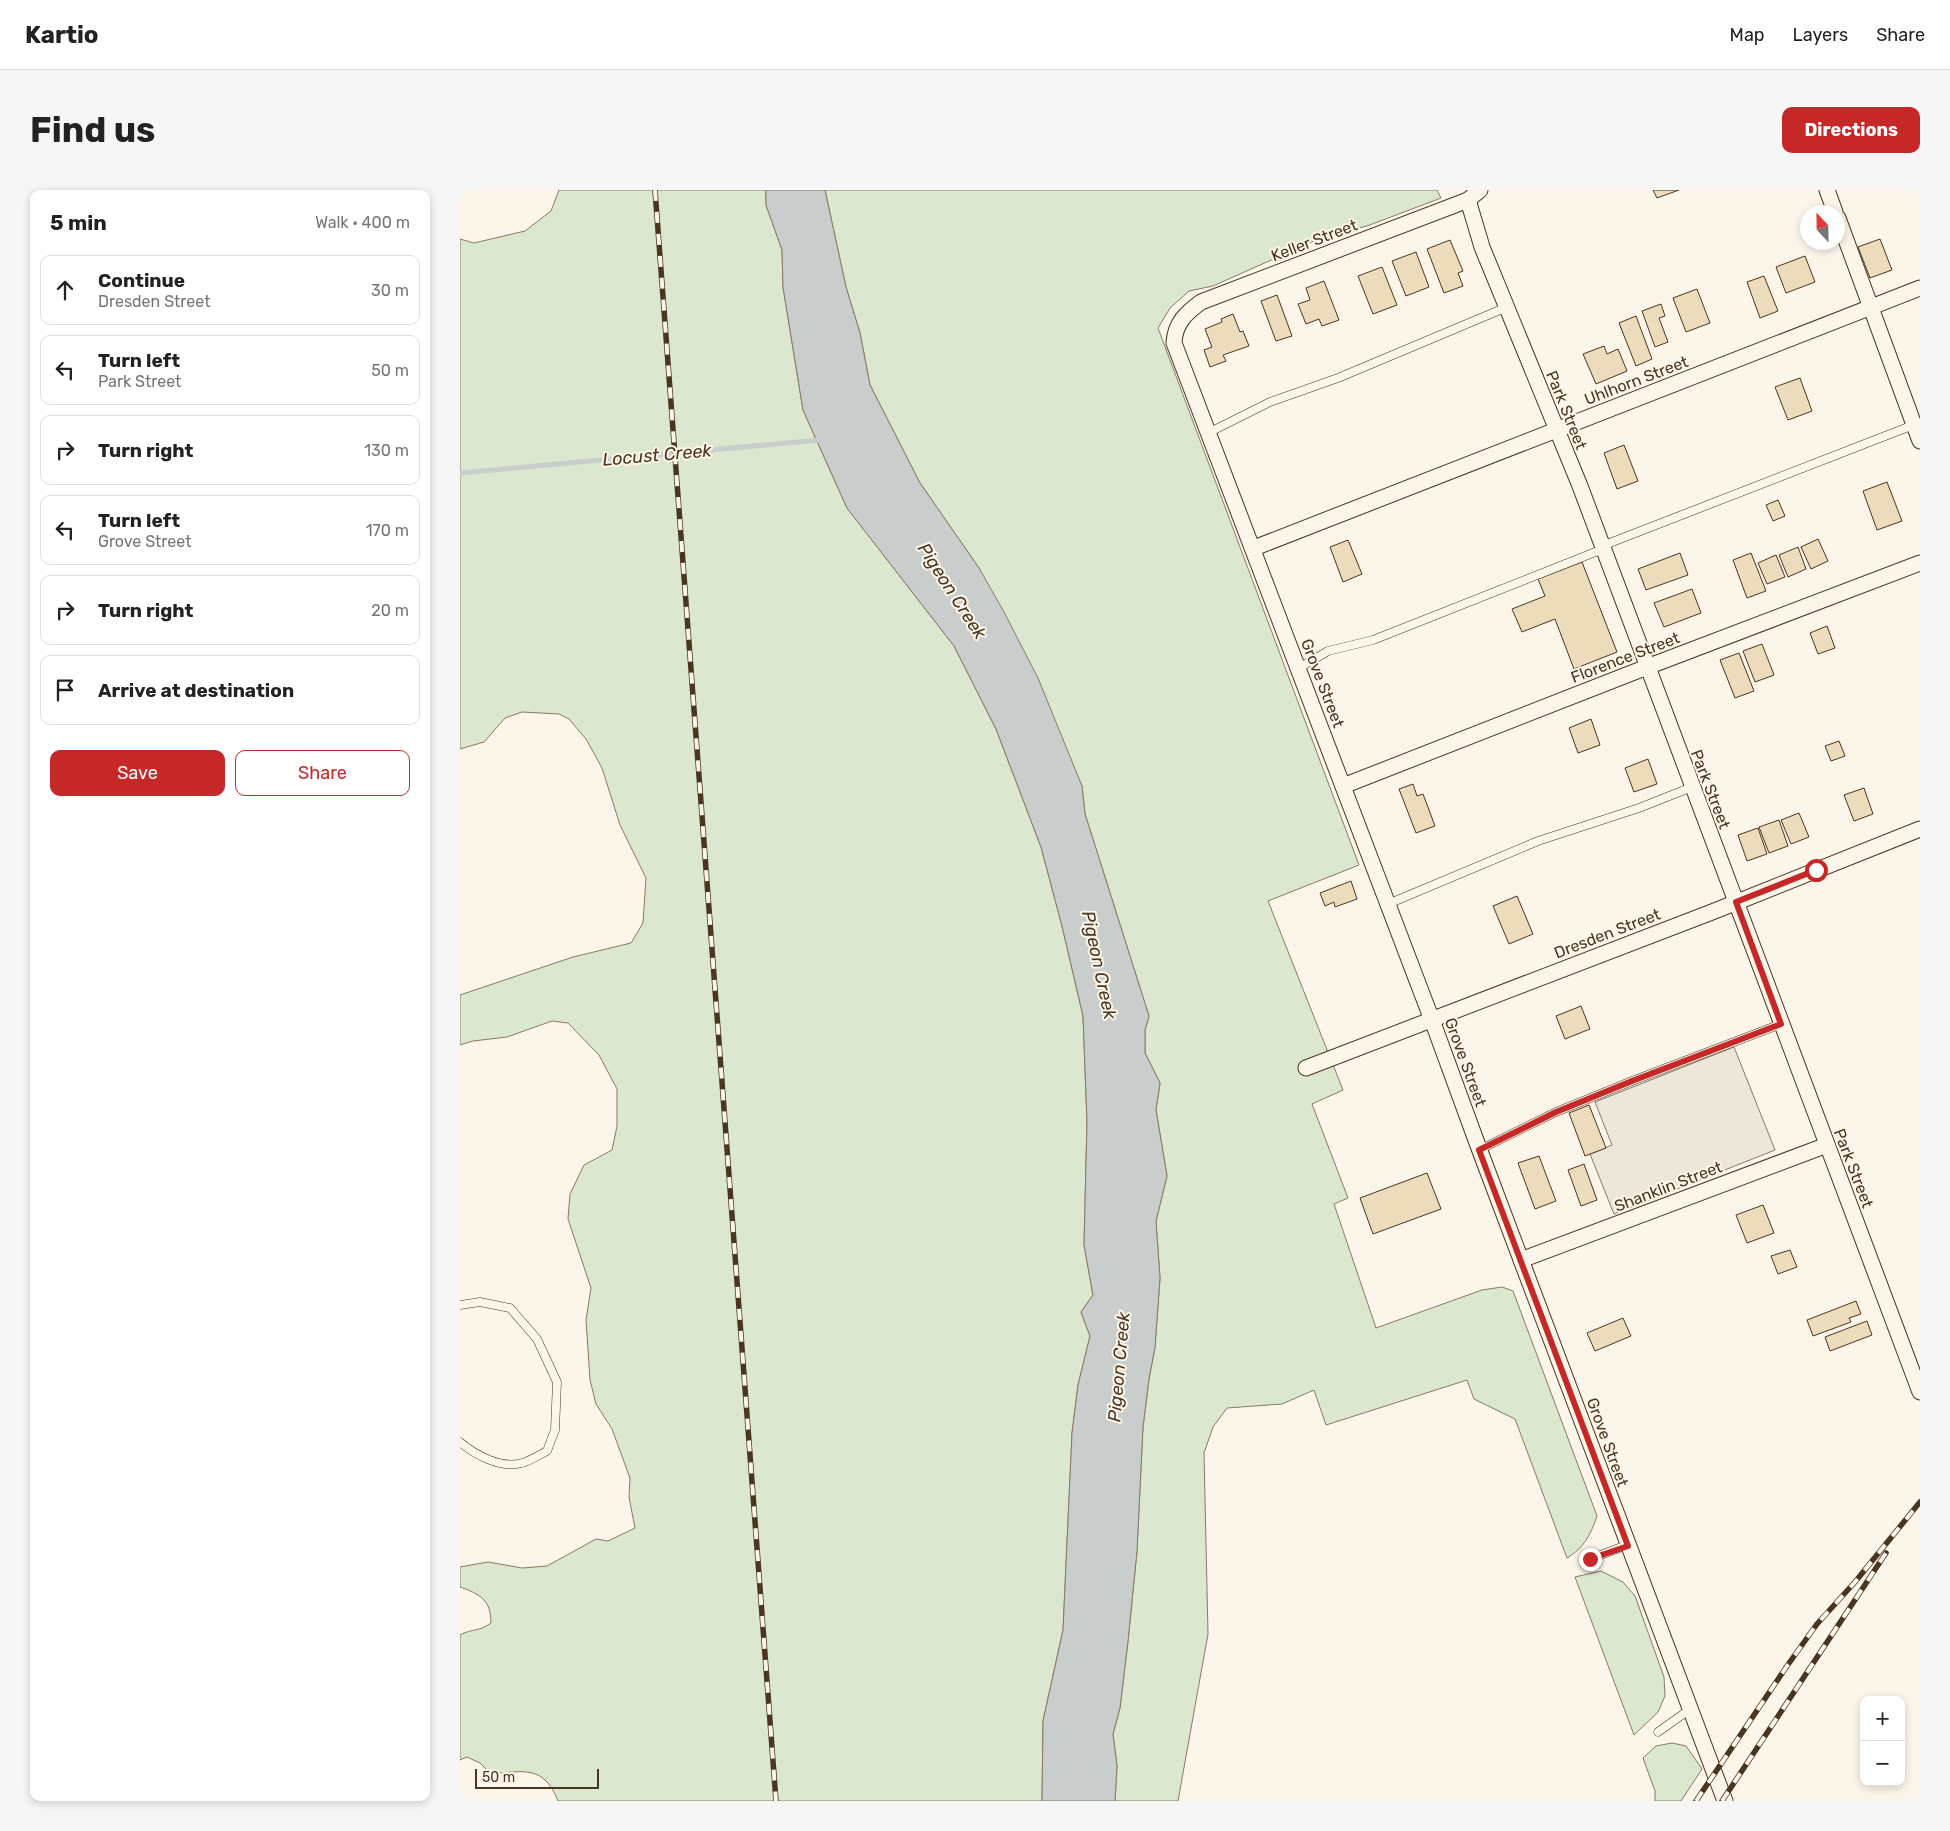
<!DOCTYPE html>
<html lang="en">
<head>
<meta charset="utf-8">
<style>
  :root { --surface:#fff; --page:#f6f6f6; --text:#222; --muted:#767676; --line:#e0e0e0; --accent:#c62828 }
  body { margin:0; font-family:Rubik,sans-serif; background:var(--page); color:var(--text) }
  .controls { position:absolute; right:15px; bottom:15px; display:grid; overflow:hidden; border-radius:10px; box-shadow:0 2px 8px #0003 }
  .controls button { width:45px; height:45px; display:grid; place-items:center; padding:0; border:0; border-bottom:1px solid var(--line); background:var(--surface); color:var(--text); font:25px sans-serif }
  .compass { position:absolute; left:1340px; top:15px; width:45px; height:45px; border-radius:50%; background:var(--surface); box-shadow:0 2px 8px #0003; rotate:338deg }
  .scale { position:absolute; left:15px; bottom:12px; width:124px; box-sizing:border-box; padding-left:5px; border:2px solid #4a3520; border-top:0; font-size:14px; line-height:18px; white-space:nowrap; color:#4a3520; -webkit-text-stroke:4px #fbf6e9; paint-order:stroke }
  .stop { position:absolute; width:15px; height:15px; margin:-11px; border:4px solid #c62828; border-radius:50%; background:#fff }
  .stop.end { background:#c62828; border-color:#fff; box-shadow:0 1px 5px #0008 }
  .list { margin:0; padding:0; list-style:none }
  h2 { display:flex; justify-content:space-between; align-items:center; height:65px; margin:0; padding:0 20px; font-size:21px }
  h2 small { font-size:16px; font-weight:400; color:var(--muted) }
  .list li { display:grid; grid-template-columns:32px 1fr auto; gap:15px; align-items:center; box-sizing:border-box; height:70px; margin:0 10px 10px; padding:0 10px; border:1px solid var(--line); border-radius:10px }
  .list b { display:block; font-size:19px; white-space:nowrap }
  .list p { margin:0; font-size:16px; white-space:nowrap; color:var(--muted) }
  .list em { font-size:16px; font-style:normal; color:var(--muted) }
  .actions { display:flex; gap:10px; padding:15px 20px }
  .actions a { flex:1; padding:11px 0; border:1px solid var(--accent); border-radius:10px; text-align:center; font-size:18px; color:var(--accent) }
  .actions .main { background:var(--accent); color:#fff }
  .icon { flex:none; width:28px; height:28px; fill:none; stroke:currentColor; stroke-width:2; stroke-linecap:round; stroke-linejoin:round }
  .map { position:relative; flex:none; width:1460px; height:1611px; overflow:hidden; border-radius:10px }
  header { display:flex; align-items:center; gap:30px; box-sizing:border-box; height:70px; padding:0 25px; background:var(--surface); border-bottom:1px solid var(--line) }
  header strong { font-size:24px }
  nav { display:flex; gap:28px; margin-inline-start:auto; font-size:18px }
  .intro { display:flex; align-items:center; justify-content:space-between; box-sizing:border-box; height:120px; padding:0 30px }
  h1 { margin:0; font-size:35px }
  .button { padding:12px 22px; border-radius:10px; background:var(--accent); color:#fff; font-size:18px; font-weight:700 }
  main { display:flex; gap:30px; padding:0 30px }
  aside { flex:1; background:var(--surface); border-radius:10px; box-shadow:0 2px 8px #0003 }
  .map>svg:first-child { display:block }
  .green { fill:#dce7d0; stroke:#887966 }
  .parking { fill:#ede7d9; stroke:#887966 }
  .water { fill:#c9cecd; stroke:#887966 }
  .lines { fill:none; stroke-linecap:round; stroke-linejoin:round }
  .stream { stroke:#c9cecd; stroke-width:5 }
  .building { fill:#ecdcbc; stroke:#4a3520 }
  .service-casing { stroke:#4a3520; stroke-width:9 }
  .minor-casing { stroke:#4a3520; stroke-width:17 }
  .service { stroke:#fbf6e9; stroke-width:8 }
  .minor { stroke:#fbf6e9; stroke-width:15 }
  .rail-casing { stroke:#4a3520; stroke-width:5.5 }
  .rail { stroke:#fbf6e9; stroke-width:4; stroke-dasharray:11; stroke-linecap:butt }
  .route { stroke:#c62828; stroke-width:6 }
  .labels { text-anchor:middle; stroke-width:4; stroke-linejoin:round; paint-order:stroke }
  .street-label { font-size:16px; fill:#4a3520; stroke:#fbf6e9 }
  .water-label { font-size:18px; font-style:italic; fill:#4a3520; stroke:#fbf6e9 }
</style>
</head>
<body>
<header>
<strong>Kartio</strong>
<nav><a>Map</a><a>Layers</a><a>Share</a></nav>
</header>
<div class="intro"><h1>Find us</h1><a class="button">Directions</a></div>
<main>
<aside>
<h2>5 min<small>Walk · 400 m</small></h2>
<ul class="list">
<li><svg class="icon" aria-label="ahead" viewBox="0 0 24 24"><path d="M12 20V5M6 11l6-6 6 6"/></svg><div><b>Continue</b><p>Dresden Street</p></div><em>30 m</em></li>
<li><svg class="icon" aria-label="left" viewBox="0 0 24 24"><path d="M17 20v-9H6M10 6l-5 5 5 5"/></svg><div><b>Turn left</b><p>Park Street</p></div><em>50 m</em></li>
<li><svg class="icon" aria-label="right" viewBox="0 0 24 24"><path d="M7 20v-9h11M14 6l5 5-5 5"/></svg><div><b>Turn right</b></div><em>130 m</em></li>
<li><svg class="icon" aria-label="left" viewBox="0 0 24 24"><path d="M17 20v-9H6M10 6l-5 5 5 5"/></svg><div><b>Turn left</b><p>Grove Street</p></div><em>170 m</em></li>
<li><svg class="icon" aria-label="right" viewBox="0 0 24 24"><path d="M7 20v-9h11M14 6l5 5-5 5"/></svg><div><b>Turn right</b></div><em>20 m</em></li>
<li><svg class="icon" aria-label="arrive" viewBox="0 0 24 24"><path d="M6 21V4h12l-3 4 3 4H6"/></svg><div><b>Arrive at destination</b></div></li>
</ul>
<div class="actions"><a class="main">Save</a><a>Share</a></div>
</aside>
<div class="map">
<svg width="1460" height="1611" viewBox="0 0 1460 1611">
  <rect width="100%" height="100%" fill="#fbf6e9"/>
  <g class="green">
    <path d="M99 0H306V15L322 60 323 97 343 220 387 318 494 456 536 539 581 657 602 736 623 826 627 932 624 1055 633 1105 621 1122 630 1146 618 1195 612 1243 603 1440 583 1531 582 1611H98C84 1575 64 1581 31 1584L20 1573 7 1567 0 1570V1445C13 1438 19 1442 31 1433 31 1410 20 1404 0 1397V1377L28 1372 62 1378 87 1376 136 1349 148 1351 175 1338 169 1307 170 1288 152 1239 136 1214 130 1190 126 1130 131 1098 108 1029 110 1004 124 975 152 960 157 936V899L139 865 108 833 92 831 47 847 13 851 0 855V805L113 767 171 753 183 733 186 688 160 635 142 578 126 549 109 529 99 524 62 522 45 528 24 552 0 559V49L14 53 65 41 91 21Z"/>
    <path d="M365 0H977L981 8 907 36 865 46 753 96 729 101 710 118 698 138 899 675 808 711 883 900 852 914 888 1008 874 1014 916 1138 1022 1100 1042 1097 1053 1101 1137 1326C1131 1344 1124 1358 1107 1368L1055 1229 1014 1209 1007 1190 866 1235 854 1200 822 1214 767 1218 753 1237 744 1263 748 1444 718 1611H655L657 1576 653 1544 660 1518 668 1451 677 1361 683 1237 689 1189 695 1157 700 1088 696 1031 707 986 696 920 700 893 685 863V840L689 826 625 624 622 596 519 378 460 293 410 195 400 143 386 97Z"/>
    <polygon points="1141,1381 1163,1392 1175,1406 1204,1487 1205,1506 1198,1522 1174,1545 1115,1387"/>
    <polygon points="1212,1553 1226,1556 1242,1579 1221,1611 1195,1611 1195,1601 1183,1568 1196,1556"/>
  </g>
  <polygon class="parking" points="1274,857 1315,960 1154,1024 1130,964 1152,955 1135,912"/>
  <polygon class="water" points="306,0 365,0 386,97 400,143 410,195 460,293 519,378 544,422 578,488 622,596 625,624 689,826 685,840 685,863 700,893 696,920 707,986 696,1031 700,1088 695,1157 689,1189 683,1237 677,1361 668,1451 660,1518 653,1544 657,1576 655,1611 582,1611 583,1531 603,1440 612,1243 618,1195 630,1146 621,1122 633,1105 624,1055 627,932 623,826 602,736 581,657 536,539 494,456 387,318 343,220 323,97 322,60 306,15"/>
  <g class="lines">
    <polyline class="stream" points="0,283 360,250"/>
  </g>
  <g class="building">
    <polygon points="1193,0 1219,0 1197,8"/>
    <polygon points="1420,49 1432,80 1410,88 1398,57"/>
    <polygon points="990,50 1003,81 998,83 1003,96 984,103 967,59"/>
    <polygon points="956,62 969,97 946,106 932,71"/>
    <polygon points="1345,66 1355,92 1326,103 1316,77"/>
    <polygon points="922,77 937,115 913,124 898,86"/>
    <polygon points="1304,86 1318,121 1300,128 1287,92"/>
    <polygon points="864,91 879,130 862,136 859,129 846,134 838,114 850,110 846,98"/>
    <polygon points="1237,99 1250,133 1226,142 1213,108"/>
    <polygon points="817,105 832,146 816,151 801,111"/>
    <polygon points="1201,114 1205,126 1199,128 1208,152 1195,157 1182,121"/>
    <polygon points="773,124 780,142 783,141 789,156 763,165 766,171 750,177 744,160 752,157 745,139 762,132 761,129"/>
    <polygon points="1176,126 1192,169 1176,176 1159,133"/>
    <polygon points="1144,156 1147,164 1158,159 1167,181 1136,194 1123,164"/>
    <polygon points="1340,188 1352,221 1328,230 1315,197"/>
    <polygon points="1164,255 1178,291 1157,299 1144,263"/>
    <polygon points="1427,292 1442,331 1417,340 1403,301"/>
    <polygon points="1318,310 1325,326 1313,331 1306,315"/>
    <polygon points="1358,349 1368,371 1351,379 1341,357"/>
    <polygon points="888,350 902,384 883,392 870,357"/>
    <polygon points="1338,357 1346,379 1328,387 1319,365"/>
    <polygon points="1220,363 1228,385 1186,400 1178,379"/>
    <polygon points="1291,363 1306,401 1287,408 1273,370"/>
    <polygon points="1316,365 1325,387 1307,394 1298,373"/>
    <polygon points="1122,372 1157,462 1114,479 1095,429 1062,442 1052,419 1085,406 1078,389"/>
    <polygon points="1232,399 1241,423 1204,437 1194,413"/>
    <polygon points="1367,436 1375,458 1358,464 1350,443"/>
    <polygon points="1302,454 1314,485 1295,492 1283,461"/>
    <polygon points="1279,463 1294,501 1275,508 1260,470"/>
    <polygon points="1131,529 1140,555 1118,563 1109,538"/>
    <polygon points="1379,551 1385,566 1371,571 1365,556"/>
    <polygon points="1188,569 1197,594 1174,602 1165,578"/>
    <polygon points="953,594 957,606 963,604 975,636 956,643 939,599"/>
    <polygon points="1404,598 1413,624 1394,631 1384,605"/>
    <polygon points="1339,623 1349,647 1331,654 1321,630"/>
    <polygon points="1319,630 1328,656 1309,663 1299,637"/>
    <polygon points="1298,638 1307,664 1287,671 1278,645"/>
    <polygon points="891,691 897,709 875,717 874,712 865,716 860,703"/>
    <polygon points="1057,706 1073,744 1049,754 1033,716"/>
    <polygon points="1121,816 1130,839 1105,849 1096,826"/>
    <polygon points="1129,915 1146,958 1125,966 1109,923"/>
    <polygon points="1079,966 1096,1011 1075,1019 1058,973"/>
    <polygon points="1124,974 1137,1010 1121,1016 1108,980"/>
    <polygon points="967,983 981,1019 913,1044 900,1008"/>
    <polygon points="1303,1015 1314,1043 1287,1053 1276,1025"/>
    <polygon points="1330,1060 1337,1077 1318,1084 1311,1066"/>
    <polygon points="1396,1111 1401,1124 1389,1128 1391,1132 1353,1146 1347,1130"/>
    <polygon points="1163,1128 1171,1146 1135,1161 1127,1143"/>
    <polygon points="1407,1131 1412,1145 1370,1161 1365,1147"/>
  </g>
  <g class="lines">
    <defs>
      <g id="service">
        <polyline points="748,243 810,212 878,188 1047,117"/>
        <polyline points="1142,356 1456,234"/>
        <polyline points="839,478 868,461 913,450 1143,359"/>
        <polyline points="928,714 1078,651 1179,618 1232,597"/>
        <polyline points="1019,960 1096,922 1172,891 1321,834"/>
        <path d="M0 1115 20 1112 50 1118 77 1149 97 1192 95 1240 87 1261C79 1265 70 1271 62 1273 41 1279 15 1265 0 1252"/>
        <polyline points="1130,1369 1167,1355"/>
        <polyline points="1198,1542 1229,1520"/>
      </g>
      <g id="minor">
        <path d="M1020 0 1008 10 741 112C726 123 715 133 714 153L972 830 1017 953 1265 1611"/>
        <polyline points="1367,0 1375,22"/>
        <polyline points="1008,10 1022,57 1120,296 1460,1202"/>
        <polyline points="1378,28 1460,251"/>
        <polyline points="794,358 1460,98"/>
        <polyline points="883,596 1187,477 1460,373"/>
        <polyline points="846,878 1252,722 1460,639"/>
        <polyline points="1061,1070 1367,955"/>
      </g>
    </defs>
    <use href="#service" class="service-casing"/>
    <use href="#minor" class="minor-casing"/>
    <use href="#service" class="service"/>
    <use href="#minor" class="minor"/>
    <defs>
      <g id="rail">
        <polyline points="195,0 316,1611"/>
        <polyline points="1236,1611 1327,1476 1357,1434 1395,1392 1460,1312"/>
        <polyline points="1262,1611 1426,1363"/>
      </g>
    </defs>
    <use href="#rail" class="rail-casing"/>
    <use href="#rail" class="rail"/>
  </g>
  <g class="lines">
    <polyline class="route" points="1130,1369 1168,1356 1019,960 1096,922 1172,891 1321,834 1276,712 1356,680"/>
  </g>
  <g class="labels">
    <g class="street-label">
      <text transform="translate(854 50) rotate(-21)" y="6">Keller Street</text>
      <text transform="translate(1176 190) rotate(-21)" y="6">Uhlhorn Street</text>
      <text transform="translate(1107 220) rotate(68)" y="6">Park Street</text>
      <text transform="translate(1165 467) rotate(-21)" y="6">Florence Street</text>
      <text transform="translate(863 493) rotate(69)" y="6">Grove Street</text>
      <text transform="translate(1251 599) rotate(69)" y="6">Park Street</text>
      <text transform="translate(1147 743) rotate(-21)" y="6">Dresden Street</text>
      <text transform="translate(1006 872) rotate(70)" y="6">Grove Street</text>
      <text transform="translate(1394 978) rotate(69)" y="6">Park Street</text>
      <text transform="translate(1208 996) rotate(-21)" y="6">Shanklin Street</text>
      <text transform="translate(1148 1252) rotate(70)" y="6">Grove Street</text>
    </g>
    <g class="water-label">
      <text transform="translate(197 265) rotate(-5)" y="6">Locust Creek</text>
      <text transform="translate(492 401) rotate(57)" y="6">Pigeon Creek</text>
      <text transform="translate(639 775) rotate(78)" y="6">Pigeon Creek</text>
      <text transform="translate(659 1177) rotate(-85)" y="6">Pigeon Creek</text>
    </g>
  </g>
</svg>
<div class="controls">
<button>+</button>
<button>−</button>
</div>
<svg class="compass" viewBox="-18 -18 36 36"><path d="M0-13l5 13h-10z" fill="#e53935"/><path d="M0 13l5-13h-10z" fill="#767676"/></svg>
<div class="scale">50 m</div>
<div class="stop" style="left:1356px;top:680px"></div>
<div class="stop end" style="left:1130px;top:1369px"></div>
</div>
</main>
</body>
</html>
